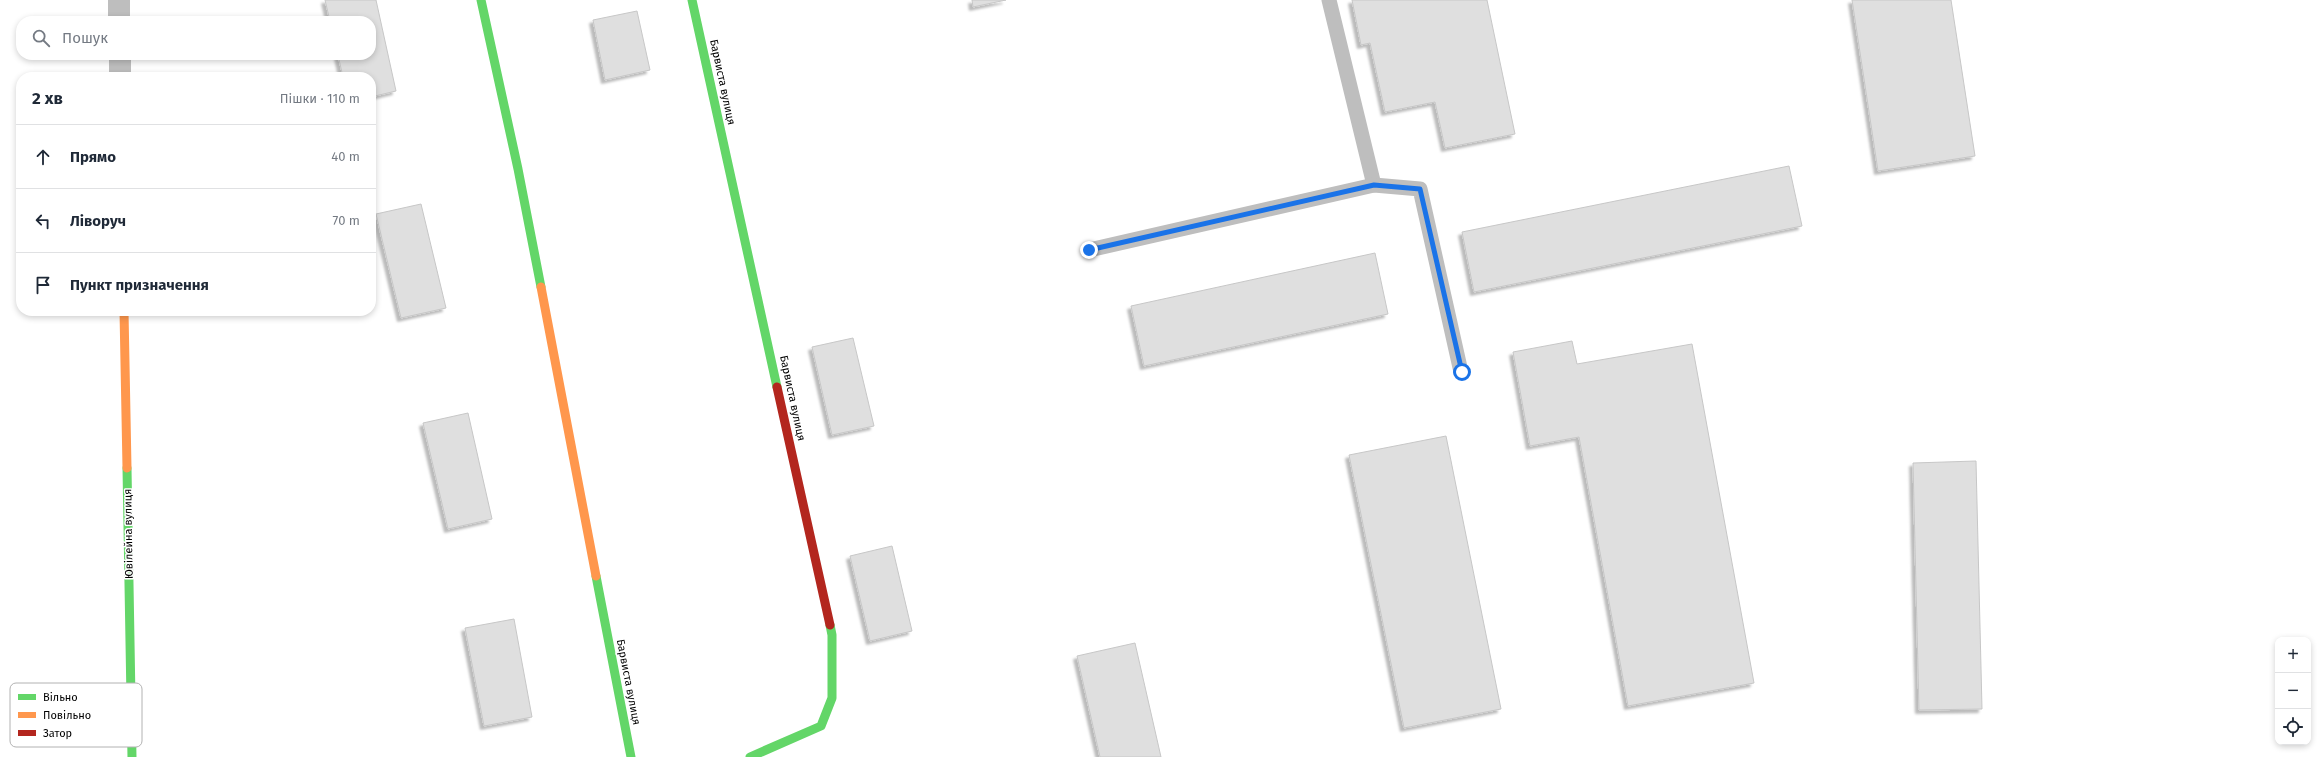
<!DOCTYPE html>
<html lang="uk">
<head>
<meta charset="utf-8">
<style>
  :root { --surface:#fff; --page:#f6f6f7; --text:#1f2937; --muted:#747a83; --line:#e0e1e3 }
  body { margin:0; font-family:"Fira Sans",sans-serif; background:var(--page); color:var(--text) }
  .controls { position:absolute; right:12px; bottom:12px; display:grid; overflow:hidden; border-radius:8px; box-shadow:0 2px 6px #0003 }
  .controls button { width:36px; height:36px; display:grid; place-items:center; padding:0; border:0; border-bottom:1px solid var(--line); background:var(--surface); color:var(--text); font:20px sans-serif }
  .stop { position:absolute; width:12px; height:12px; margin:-9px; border:3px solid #1a73e8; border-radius:50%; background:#fff }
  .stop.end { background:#1a73e8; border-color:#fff; box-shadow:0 1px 4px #0008 }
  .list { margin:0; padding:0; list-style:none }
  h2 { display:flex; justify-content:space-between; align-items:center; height:52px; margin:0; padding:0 16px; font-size:17px }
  h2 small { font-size:13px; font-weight:400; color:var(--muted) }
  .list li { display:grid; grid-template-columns:26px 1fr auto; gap:12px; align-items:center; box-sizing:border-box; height:64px; padding:0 16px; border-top:1px solid var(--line) }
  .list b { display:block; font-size:15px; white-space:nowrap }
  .list em { font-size:13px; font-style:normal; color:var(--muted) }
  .icon { flex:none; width:22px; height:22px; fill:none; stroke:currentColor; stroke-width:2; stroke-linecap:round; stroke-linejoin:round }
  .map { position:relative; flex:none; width:2323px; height:757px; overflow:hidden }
  .search { position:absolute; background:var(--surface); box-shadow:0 2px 6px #0003; left:16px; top:16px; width:360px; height:44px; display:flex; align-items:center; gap:10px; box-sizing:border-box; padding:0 14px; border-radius:16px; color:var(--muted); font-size:15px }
  .panel { position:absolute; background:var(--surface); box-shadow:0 2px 6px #0003; left:16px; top:72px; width:360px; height:244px; border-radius:16px }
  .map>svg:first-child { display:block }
  .building { fill:#dfdfdf; stroke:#c7c7c7; filter:url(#shadow) }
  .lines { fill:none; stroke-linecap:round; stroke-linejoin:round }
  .lane { stroke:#bebebe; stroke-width:15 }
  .street { stroke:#bebebe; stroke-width:22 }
  .fast { stroke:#63d668; stroke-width:9 }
  .slow { stroke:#ff974d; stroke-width:9 }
  .jam { stroke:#b3261e; stroke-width:9 }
  .route { stroke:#1a73e8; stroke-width:5 }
  .labels { text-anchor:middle; stroke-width:3; stroke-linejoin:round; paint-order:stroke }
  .street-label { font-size:11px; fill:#000; stroke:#fff }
  .key { fill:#fff; stroke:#b2b2b2; stroke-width:1 }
  .key-label { font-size:11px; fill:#000 }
</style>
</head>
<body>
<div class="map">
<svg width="2323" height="757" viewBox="0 0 2323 757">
  <defs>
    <filter id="shadow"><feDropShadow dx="-3.5" dy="3.5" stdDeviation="1" flood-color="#0004"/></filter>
  </defs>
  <rect width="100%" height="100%" fill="#fff"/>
  <g class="building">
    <polygon points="325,0 376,0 396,91 371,97 371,77 343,77 338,55 371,55 371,21 330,21"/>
    <polygon points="972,0 1006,0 973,7"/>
    <polygon points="1352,0 1487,0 1515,134 1445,148 1435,102 1385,112 1370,43 1361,45"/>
    <polygon points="1852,0 1951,0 1975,156 1878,171"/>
    <polygon points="637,11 650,70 605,80 593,20"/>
    <polygon points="1789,166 1802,226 1474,292 1462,232"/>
    <polygon points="421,204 446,308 401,318 376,214"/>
    <polygon points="1375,253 1388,314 1144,366 1131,306"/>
    <polygon points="853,338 874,426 832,435 812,347"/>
    <polygon points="1572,341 1577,364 1692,344 1754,683 1628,706 1579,437 1530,446 1513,352"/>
    <polygon points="468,413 492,519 448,529 423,423"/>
    <polygon points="1446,436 1501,709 1404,728 1349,455"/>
    <polygon points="1976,461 1982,709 1919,710 1913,463"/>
    <polygon points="892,546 912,631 870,641 850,556"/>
    <polygon points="514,619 532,717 484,726 465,628"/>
    <polygon points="1135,643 1161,757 1100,757 1077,656"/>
  </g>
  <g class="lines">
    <g class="lane">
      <polyline points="1329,0 1374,185 1420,189 1461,372"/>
      <polyline points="1089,250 1374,185"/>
    </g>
    <g class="street">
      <polyline points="119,0 119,21"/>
      <polyline points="120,55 120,77"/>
    </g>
    <g class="fast">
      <polyline points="481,0 518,169 541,287"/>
      <polyline points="692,0 777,387"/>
      <polyline points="127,468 132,757"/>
      <polyline points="596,576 631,757"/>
      <polyline points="750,757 821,726 832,698 832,635 830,625"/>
    </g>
    <g class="slow">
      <polyline points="541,287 596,576"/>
      <polyline points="124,311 127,468"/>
    </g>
    <polyline class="jam" points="777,387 830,625"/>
  </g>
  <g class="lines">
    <polyline class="route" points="1089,250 1374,185 1420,189 1462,372"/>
  </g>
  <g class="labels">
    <g class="street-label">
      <text transform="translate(723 82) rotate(78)" y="4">Барвиста вулиця</text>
      <text transform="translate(793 398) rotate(78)" y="4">Барвиста вулиця</text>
      <text transform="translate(128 534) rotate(-91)" y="4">Ювілейна вулиця</text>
      <text transform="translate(629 682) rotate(79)" y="4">Барвиста вулиця</text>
    </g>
  </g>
  <rect x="10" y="683" width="132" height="64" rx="6" class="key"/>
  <rect x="18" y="694" width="18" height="6" fill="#63d668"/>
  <rect x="18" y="712" width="18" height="6" fill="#ff974d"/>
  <rect x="18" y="730" width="18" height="6" fill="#b3261e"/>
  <g class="key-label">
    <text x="43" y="701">Вільно</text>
    <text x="43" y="719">Повільно</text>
    <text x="43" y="737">Затор</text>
  </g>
</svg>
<div class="controls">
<button>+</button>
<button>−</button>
<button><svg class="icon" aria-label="locate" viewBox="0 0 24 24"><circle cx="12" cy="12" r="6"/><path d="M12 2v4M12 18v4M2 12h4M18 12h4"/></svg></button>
</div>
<div class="stop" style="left:1462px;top:372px"></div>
<div class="stop end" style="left:1089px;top:250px"></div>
<div class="search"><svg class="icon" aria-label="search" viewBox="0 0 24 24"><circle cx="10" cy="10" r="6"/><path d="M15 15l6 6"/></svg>Пошук</div>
<section class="panel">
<h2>2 хв<small>Пішки · 110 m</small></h2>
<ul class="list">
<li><svg class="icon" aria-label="ahead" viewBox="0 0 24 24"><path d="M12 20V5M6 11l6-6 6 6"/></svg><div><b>Прямо</b></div><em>40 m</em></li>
<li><svg class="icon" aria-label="left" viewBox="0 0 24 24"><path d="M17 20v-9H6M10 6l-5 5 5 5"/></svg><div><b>Ліворуч</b></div><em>70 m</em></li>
<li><svg class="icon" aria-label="arrive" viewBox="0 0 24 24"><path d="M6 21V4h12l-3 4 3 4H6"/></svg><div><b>Пункт призначення</b></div></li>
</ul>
</section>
</div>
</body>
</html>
